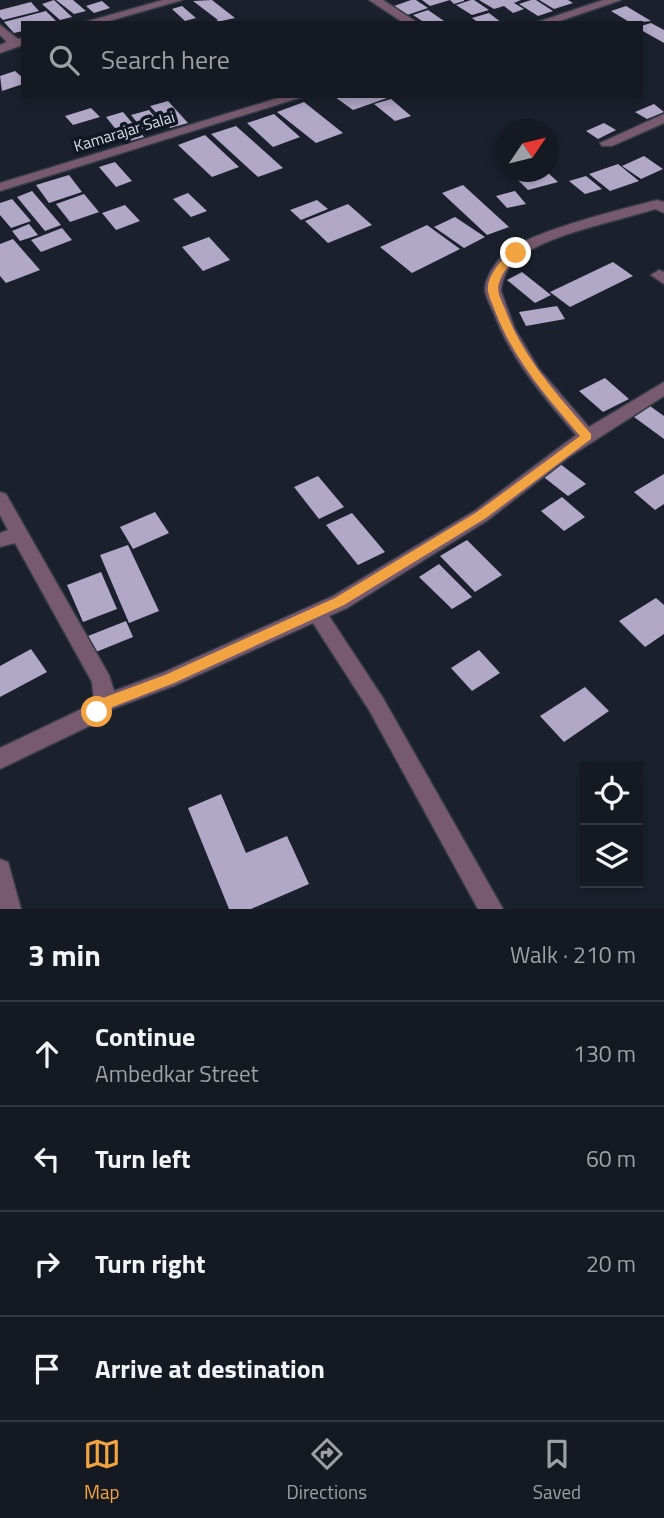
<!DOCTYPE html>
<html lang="en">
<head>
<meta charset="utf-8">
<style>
  :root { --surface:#141922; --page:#1d222a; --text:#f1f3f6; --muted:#9da0a5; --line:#333840; --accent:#f3a442 }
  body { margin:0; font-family:"Titillium Web",sans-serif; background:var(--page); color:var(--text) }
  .controls { position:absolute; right:21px; bottom:21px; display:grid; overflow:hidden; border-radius:0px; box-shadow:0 4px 10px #0003 }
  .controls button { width:63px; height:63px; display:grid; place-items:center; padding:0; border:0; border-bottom:2px solid var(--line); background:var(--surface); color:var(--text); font:35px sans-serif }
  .compass { position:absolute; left:496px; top:119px; width:63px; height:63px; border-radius:50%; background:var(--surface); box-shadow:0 4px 10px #0003; rotate:55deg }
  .stop { position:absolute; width:21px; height:21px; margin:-16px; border:5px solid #f3a442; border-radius:50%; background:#fff }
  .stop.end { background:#f3a442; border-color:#fff; box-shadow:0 2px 7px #0008 }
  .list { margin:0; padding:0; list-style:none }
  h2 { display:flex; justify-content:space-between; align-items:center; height:91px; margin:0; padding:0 28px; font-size:30px }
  h2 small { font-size:23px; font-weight:400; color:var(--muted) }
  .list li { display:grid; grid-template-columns:46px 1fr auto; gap:21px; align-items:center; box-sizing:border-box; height:105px; padding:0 28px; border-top:2px solid var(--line) }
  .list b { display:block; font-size:26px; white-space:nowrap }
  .list p { margin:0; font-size:23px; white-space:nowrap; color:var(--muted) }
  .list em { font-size:23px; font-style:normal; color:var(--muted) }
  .icon { flex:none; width:38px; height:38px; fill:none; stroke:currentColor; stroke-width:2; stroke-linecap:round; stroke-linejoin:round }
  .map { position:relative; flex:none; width:664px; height:909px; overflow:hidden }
  .search { position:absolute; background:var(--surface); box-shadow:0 4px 10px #0003; left:21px; right:21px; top:21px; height:77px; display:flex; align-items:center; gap:18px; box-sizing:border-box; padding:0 24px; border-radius:0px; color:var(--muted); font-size:26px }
  .sheet { height:511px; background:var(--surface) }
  nav { display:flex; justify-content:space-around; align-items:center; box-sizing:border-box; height:98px; border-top:2px solid var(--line); background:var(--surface); font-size:19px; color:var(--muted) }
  nav a { display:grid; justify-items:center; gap:4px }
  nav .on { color:var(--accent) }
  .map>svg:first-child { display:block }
  .building { fill:#b1a7c7 }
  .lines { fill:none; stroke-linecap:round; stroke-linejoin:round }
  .minor-casing { stroke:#353b47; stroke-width:3 }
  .tertiary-casing { stroke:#353b47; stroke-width:3 }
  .minor { fill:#775a6d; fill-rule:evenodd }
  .tertiary { fill:#775a6d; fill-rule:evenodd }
  .route { fill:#f3a442 }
  .labels { text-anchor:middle; stroke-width:7; stroke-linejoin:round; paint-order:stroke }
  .far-street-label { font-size:16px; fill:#d9dee6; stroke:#111823 }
</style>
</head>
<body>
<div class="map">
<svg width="664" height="909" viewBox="0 0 664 909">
  <rect width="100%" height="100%" fill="#1a212d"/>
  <g class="building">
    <polygon points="54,0 72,17 60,20 42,4"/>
    <polygon points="56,0 73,0 86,11 74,14"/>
    <polygon points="212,0 235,18 212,23 218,20 193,1"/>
    <polygon points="411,0 416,0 428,8 407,15 394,6"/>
    <polygon points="422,0 464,0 464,1 454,4 450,0 430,6"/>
    <polygon points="471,0 474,0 489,10 472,15 456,5"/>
    <polygon points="479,0 521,0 514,3 524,9 513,13 504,6 494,9"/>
    <polygon points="531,0 536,0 553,11 538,16 519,4"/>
    <polygon points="539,0 568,0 573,3 554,9"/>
    <polygon points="102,1 110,8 94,13 86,6"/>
    <polygon points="31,2 39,11 3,20 0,17 0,10"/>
    <polygon points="182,6 196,18 185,21 172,9"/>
    <polygon points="626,6 651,21 631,23 611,11"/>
    <polygon points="428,10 447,23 425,23 413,15"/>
    <polygon points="46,11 57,22 23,23 23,31 14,33 4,22"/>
    <polygon points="489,13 502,23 479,23 472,18"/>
    <polygon points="651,23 664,30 664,43 641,30 641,26"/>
    <polygon points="15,71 23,78 23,84 2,91 0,76"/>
    <polygon points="338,96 390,96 390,97 353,110 335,97"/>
    <polygon points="391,99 411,116 395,121 374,104"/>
    <polygon points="168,101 188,123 170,128 150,106"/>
    <polygon points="304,102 343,133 316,143 277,112"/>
    <polygon points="654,104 664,112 647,119 635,112"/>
    <polygon points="91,108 100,117 73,125 65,116"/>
    <polygon points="149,110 162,126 144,131 131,115"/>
    <polygon points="123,112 144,137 126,142 106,117"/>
    <polygon points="274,114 300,137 273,147 247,123"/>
    <polygon points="604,123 616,130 598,139 586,131"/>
    <polygon points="236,126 283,168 258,177 211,134"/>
    <polygon points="205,135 239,167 212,177 178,145"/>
    <polygon points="644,156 663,169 641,179 622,166"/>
    <polygon points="115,162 132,181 116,187 99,167"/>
    <polygon points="618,164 639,181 610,191 589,174"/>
    <polygon points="510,172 547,172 558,182 528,190"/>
    <polygon points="69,175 82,192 49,203 36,185"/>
    <polygon points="586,176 602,189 585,194 569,181"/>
    <polygon points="463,185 509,227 487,235 442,193"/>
    <polygon points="32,191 61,225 45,231 17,197"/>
    <polygon points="515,191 526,204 507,208 496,196"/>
    <polygon points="188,193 207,211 191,217 173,199"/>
    <polygon points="84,194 99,212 70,222 56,204"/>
    <polygon points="12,199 31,221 11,228 0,215 0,203"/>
    <polygon points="317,200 328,209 301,220 290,210"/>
    <polygon points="348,204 372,225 328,243 305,221"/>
    <polygon points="125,205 140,221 116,230 102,213"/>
    <polygon points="455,217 485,237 464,248 434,227"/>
    <polygon points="29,224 38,235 20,241 12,231"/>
    <polygon points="427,225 460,249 412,273 380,247"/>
    <polygon points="62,228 72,240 41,252 31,240"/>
    <polygon points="209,237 230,260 203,271 182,247"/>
    <polygon points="13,239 40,270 6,283 0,276 0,244"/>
    <polygon points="613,262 633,276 570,307 550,292"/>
    <polygon points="522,272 551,295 535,303 507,280"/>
    <polygon points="557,306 565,319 526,326 519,312"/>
    <polygon points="605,378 629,399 603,412 579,391"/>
    <polygon points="650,406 664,416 664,439 634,417"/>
    <polygon points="559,463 586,484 568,496 541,475"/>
    <polygon points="664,474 664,504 655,510 634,492"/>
    <polygon points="318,476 344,507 319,519 294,487"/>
    <polygon points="562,497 585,517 564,531 541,511"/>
    <polygon points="155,512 169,533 133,549 120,527"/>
    <polygon points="352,513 385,552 358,565 326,525"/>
    <polygon points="467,540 502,575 475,592 440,556"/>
    <polygon points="128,545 159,611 129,623 100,555"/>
    <polygon points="439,564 472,597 452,609 419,577"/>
    <polygon points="101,572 117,609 83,622 67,585"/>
    <polygon points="656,598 664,605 664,634 645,647 619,621"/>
    <polygon points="126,621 133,637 91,654 83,638"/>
    <polygon points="31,649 47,672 0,697 0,666"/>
    <polygon points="479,650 500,673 472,691 451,668"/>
    <polygon points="585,687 609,711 564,742 540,716"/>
    <polygon points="221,794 246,853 287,836 309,884 251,909 229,909 188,808"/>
  </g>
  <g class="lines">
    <defs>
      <g id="minor">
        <polygon points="163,0 182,0 102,23 82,23"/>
        <polygon points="369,0 383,0 418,23 404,23"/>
        <polygon points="0,25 18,39 23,38 23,45 0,53 0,45 7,42 0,35"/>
        <polygon points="664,114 664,123 612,146 602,146 600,143"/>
        <path d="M657 200 664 202V213L655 209C614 222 558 232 522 255 510 262 502 277 501 291L515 329 539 369 589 427 664 382V396L569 457 488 520 347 608 329 616 383 698 503 909H478L369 710 313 623 176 685 112 709 104 719 0 769V748L90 705 94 700 92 682 15 543 0 547V533L8 530 0 515V492L6 494 109 675 114 691 162 673 333 596 476 510 576 435C544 397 510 359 493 311 490 305 486 297 485 291 484 277 499 257 509 250 537 230 622 209 657 200Z"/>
        <polygon points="659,270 664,272 664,284 651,275"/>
        <polygon points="0,859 8,862 21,909 0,909"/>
      </g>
      <g id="tertiary">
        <polygon points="603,0 621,0 554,23 535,23"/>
        <polygon points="285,96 305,96 0,191 0,183"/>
      </g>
    </defs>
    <use href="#minor" class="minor-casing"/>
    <use href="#tertiary" class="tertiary-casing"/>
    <use href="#minor" class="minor"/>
    <use href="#tertiary" class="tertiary"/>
  </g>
  <path class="route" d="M513 250 521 253C512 262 503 270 499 283 496 292 502 301 505 309 523 358 557 394 591 434V439L486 518 344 605 174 683 110 708 102 716H92V707L100 699 165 675 335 598 477 512 580 436C547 397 514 360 495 311 493 305 489 297 488 291 486 276 502 259 513 250Z"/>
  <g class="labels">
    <g class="far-street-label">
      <text transform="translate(124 131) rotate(-17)" y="6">Kamarajar Salai</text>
    </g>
  </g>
</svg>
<div class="controls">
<button><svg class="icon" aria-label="locate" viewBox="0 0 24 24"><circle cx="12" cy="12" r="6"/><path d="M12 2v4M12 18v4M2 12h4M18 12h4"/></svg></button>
<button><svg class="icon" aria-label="layers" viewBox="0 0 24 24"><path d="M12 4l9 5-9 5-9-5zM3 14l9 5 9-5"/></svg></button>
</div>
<svg class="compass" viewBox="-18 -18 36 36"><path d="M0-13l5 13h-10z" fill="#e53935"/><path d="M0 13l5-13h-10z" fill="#9da0a5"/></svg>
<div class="stop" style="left:97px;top:712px"></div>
<div class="stop end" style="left:516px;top:253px"></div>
<div class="search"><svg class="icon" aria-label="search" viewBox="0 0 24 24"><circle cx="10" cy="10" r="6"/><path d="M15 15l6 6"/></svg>Search here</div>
</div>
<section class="sheet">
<h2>3 min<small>Walk · 210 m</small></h2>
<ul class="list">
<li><svg class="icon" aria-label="ahead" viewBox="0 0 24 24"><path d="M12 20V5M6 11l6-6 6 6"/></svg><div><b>Continue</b><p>Ambedkar Street</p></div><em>130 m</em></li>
<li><svg class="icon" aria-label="left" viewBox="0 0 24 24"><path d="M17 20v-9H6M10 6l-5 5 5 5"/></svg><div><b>Turn left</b></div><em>60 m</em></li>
<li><svg class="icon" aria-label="right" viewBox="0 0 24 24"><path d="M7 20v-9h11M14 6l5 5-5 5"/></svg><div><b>Turn right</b></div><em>20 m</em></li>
<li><svg class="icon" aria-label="arrive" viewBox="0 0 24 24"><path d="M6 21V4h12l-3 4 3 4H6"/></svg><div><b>Arrive at destination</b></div></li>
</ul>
</section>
<nav>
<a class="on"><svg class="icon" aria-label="map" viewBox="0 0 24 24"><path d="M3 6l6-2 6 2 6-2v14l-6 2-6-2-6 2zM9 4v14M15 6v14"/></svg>Map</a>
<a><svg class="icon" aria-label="directions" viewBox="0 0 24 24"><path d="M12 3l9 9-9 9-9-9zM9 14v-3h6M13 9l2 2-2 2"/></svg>Directions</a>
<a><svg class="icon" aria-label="saved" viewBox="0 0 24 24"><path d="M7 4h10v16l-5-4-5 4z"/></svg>Saved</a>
</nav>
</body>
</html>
